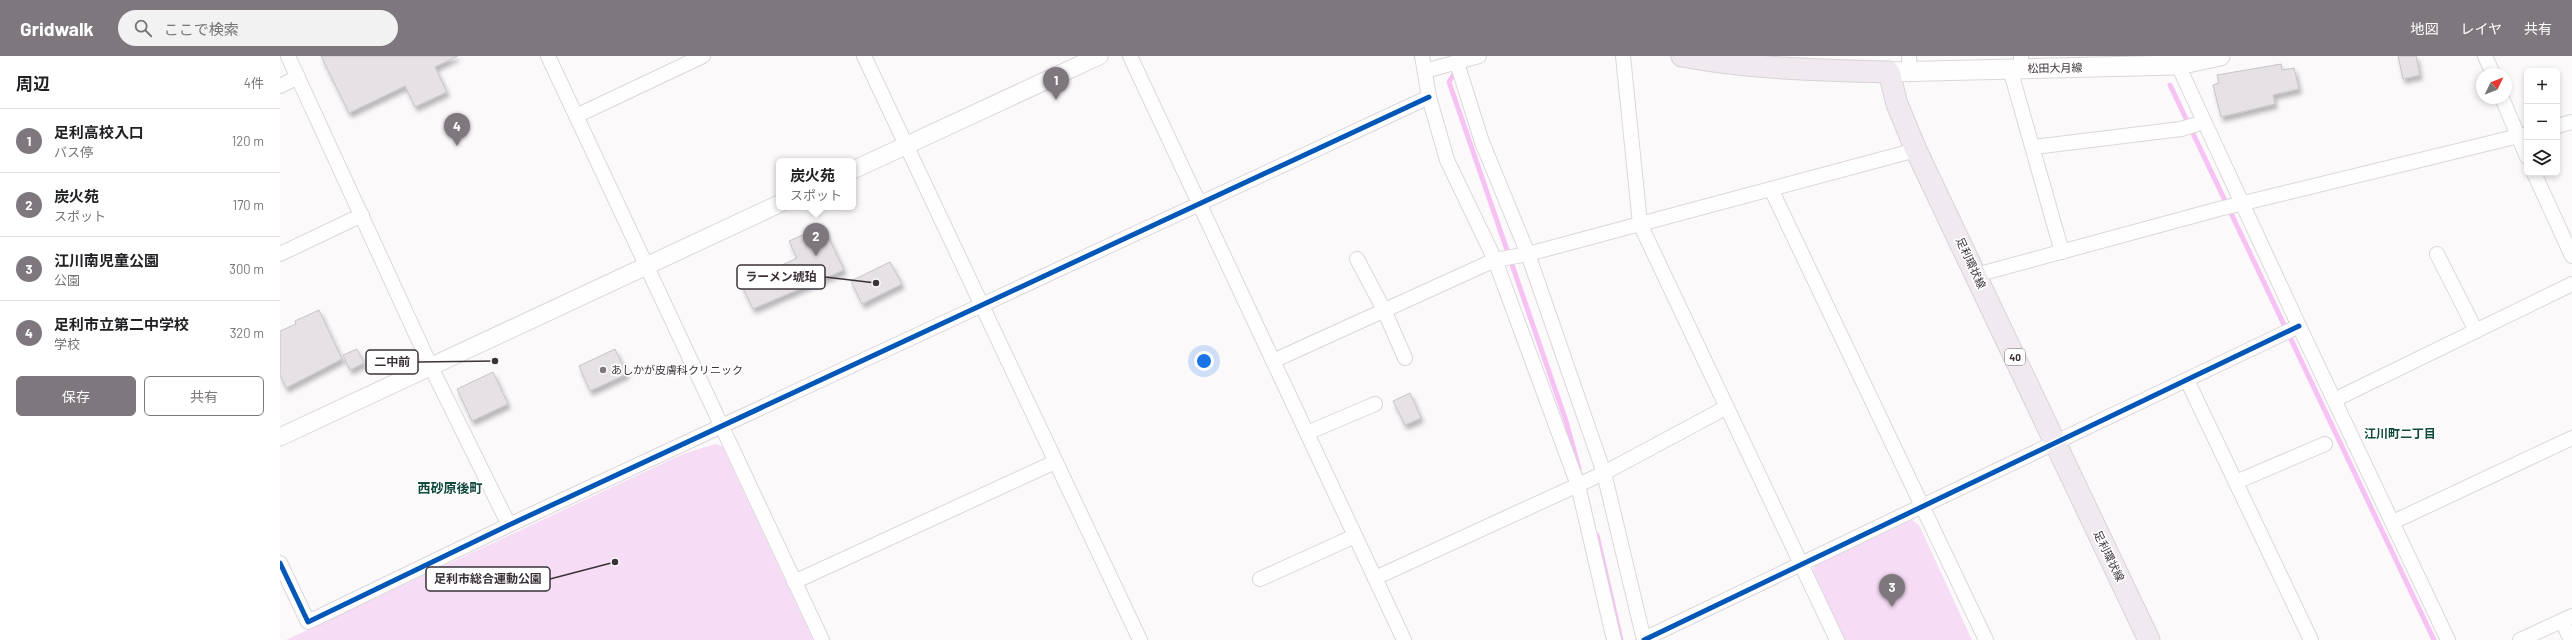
<!DOCTYPE html>
<html lang="ja">
<head>
<meta charset="utf-8">
<style>
  :root { --surface:#fff; --page:#f2f2f2; --text:#202124; --muted:#757577; --line:#e0e0e0; --accent:#7e777d }
  body { margin:0; font-family:Barlow,"Noto Sans JP",sans-serif; background:var(--page); color:var(--text) }
  .controls { position:absolute; right:12px; top:12px; display:grid; overflow:hidden; border-radius:6px; box-shadow:0 2px 6px #0003 }
  .controls button { width:36px; height:36px; display:grid; place-items:center; padding:0; border:0; border-bottom:1px solid var(--line); background:var(--surface); color:var(--text); font:20px sans-serif }
  .compass { position:absolute; left:2196px; top:12px; width:36px; height:36px; border-radius:50%; background:var(--surface); box-shadow:0 2px 6px #0003; rotate:47deg }
  .you { position:absolute; left:924px; top:305px; width:14px; height:14px; margin:-10px; border:3px solid #fff; border-radius:50%; background:#1a73e8; box-shadow:0 0 0 6px #1a73e833 }
  .badge { display:grid; place-items:center; width:26px; height:26px; border-radius:50%; background:var(--accent); color:#fff; font-size:13px; font-weight:700 }
  .pin { position:absolute; translate:-50% -33px; filter:drop-shadow(0 1px 2px #0008) }
  .pin::after { content:''; position:absolute; top:21px; width:14px; height:12px; background:inherit; clip-path:polygon(0 0,100% 0,50% 100%) }
  .popup { position:absolute; left:496px; top:102px; width:80px; height:52px; box-sizing:border-box; display:grid; place-content:center; border-radius:6px; background:var(--surface); filter:drop-shadow(0 1px 3px #0005); font-size:13px; white-space:nowrap; color:var(--muted) }
  .popup b { font-size:15px; color:var(--text) }
  .popup::after { content:''; position:absolute; left:50%; top:100%; margin-left:-8px; border:8px solid transparent; border-top-color:var(--surface) }
  .list { margin:0; padding:0; list-style:none }
  h2 { display:flex; justify-content:space-between; align-items:center; height:52px; margin:0; padding:0 16px; font-size:17px }
  h2 small { font-size:13px; font-weight:400; color:var(--muted) }
  .list li { display:grid; grid-template-columns:26px 1fr auto; gap:12px; align-items:center; box-sizing:border-box; height:64px; padding:0 16px; border-top:1px solid var(--line) }
  .list b { display:block; font-size:15px; white-space:nowrap }
  .list p { margin:0; font-size:13px; white-space:nowrap; color:var(--muted) }
  .list em { font-size:13px; font-style:normal; color:var(--muted) }
  .actions { display:flex; gap:8px; padding:12px 16px }
  .actions a { flex:1; padding:9px 0; border:1px solid var(--accent); border-radius:6px; text-align:center; font-size:14px; color:var(--accent) }
  .actions .main { background:var(--accent); color:#fff }
  .icon { flex:none; width:22px; height:22px; fill:none; stroke:currentColor; stroke-width:2; stroke-linecap:round; stroke-linejoin:round }
  .map { position:relative; flex:none; width:2292px; height:584px; overflow:hidden }
  header { display:flex; align-items:center; gap:24px; box-sizing:border-box; height:56px; padding:0 20px; background:var(--accent); color:#fff }
  header strong { font-size:19px }
  nav { display:flex; gap:22px; margin-inline-start:auto; font-size:14px }
  .search { width:280px; height:36px; background:var(--page); display:flex; align-items:center; gap:10px; box-sizing:border-box; padding:0 14px; border-radius:22px; color:var(--muted); font-size:15px }
  main { display:flex }
  aside { flex:1; background:var(--surface) }
  .map>svg:first-child { display:block }
  .green { fill:#f6dcf4 }
  .lines { fill:none; stroke-linecap:round; stroke-linejoin:round }
  .stream { stroke:#f6c2f3; stroke-width:5 }
  .building { fill:#e6e1e5; stroke:#c7c3c7; filter:url(#shadow) }
  .minor-casing { stroke:#dcd6db; stroke-width:16 }
  .tertiary-casing { stroke:#dcd6db; stroke-width:19 }
  .secondary-casing { stroke:#dcd6db; stroke-width:21 }
  .primary-casing { stroke:#d7d3d6; stroke-width:23 }
  .minor { stroke:#fffefe; stroke-width:14 }
  .tertiary { stroke:#fffefe; stroke-width:17 }
  .secondary { stroke:#fffefe; stroke-width:19 }
  .primary { stroke:#f0eaf0; stroke-width:21 }
  .cycleway-casing { stroke:#fff; stroke-width:8 }
  .cycleway { stroke:#0057b8; stroke-width:5 }
  .poi-dot { fill:#7e777d; stroke:#fff; stroke-width:1.5 }
  .labels { text-anchor:middle; stroke-width:3.5; stroke-linejoin:round; paint-order:stroke }
  .shield { fill:#fff; stroke:#756f74; stroke-width:1 }
  .shield-label { font-size:10px; font-weight:bold; fill:#3a3139 }
  .street-label { font-size:11px; fill:#3a3139; stroke:#fff }
  .poi-label { font-size:11px; fill:#3a3139; stroke:#fff; text-anchor:start }
  .neighbourhood-label { font-size:12px; font-weight:bold; fill:#10493e; stroke:#fff }
  .quarter-label { font-size:13px; font-weight:bold; fill:#10493e; stroke:#fff }
  .leader { fill:none; stroke:#3a3139; stroke-width:1.5 }
  .callout-dot { fill:#3a3139; stroke:#fff; stroke-width:1.5 }
  .callout { fill:#fff; stroke:#3a3139; stroke-width:1.5 }
  .callout-label { font-size:12px; text-anchor:middle; font-weight:bold; fill:#3a3139 }
</style>
</head>
<body>
<header>
<strong>Gridwalk</strong>
<div class="search"><svg class="icon" aria-label="search" viewBox="0 0 24 24"><circle cx="10" cy="10" r="6"/><path d="M15 15l6 6"/></svg>ここで検索</div>
<nav><a>地図</a><a>レイヤ</a><a>共有</a></nav>
</header>
<main>
<aside>
<h2>周辺<small>4件</small></h2>
<ul class="list">
<li><span class="badge">1</span><div><b>足利高校入口</b><p>バス停</p></div><em>120 m</em></li>
<li><span class="badge">2</span><div><b>炭火苑</b><p>スポット</p></div><em>170 m</em></li>
<li><span class="badge">3</span><div><b>江川南児童公園</b><p>公園</p></div><em>300 m</em></li>
<li><span class="badge">4</span><div><b>足利市立第二中学校</b><p>学校</p></div><em>320 m</em></li>
</ul>
<div class="actions"><a class="main">保存</a><a>共有</a></div>
</aside>
<div class="map">
<svg width="2292" height="584" viewBox="0 0 2292 584">
  <defs>
    <filter id="shadow"><feDropShadow dx="2.5" dy="4.5" stdDeviation="2" flood-color="#0004"/></filter>
  </defs>
  <rect width="100%" height="100%" fill="#fcf9fb"/>
  <g class="green">
    <polygon points="435,388 442,390 533,584 6,584 403,398"/>
    <polygon points="1631,463 1639,469 1692,584 1563,584 1531,517 1536,508"/>
  </g>
  <g class="lines">
    <g class="stream">
      <polyline points="1177,13 1169,26 1286,365 1299,413"/>
      <polyline points="1890,29 2154,584"/>
      <polyline points="1317,479 1341,584"/>
    </g>
  </g>
  <g class="building">
    <polygon points="41,0 178,0 155,11 167,36 135,51 125,30 69,57"/>
    <polygon points="2118,0 2136,0 2140,19 2123,23"/>
    <polygon points="2001,8 2002,14 2014,12 2019,33 1993,39 1995,48 1941,61 1933,29 1939,27 1937,19"/>
    <polygon points="543,170 564,214 473,253 461,228 517,202 509,185"/>
    <polygon points="610,206 622,228 582,248 571,225"/>
    <polygon points="39,254 62,303 6,332 0,319 0,275 16,268 15,265"/>
    <polygon points="77,293 84,307 70,314 63,299"/>
    <polygon points="335,293 347,318 310,335 299,310"/>
    <polygon points="213,316 228,348 192,365 177,333"/>
    <polygon points="1130,337 1141,362 1125,369 1113,345"/>
  </g>
  <g class="lines">
    <defs>
      <g id="minor">
        <polyline points="8,0 151,311 229,469"/>
        <polyline points="268,0 542,584"/>
        <polyline points="584,0 860,584"/>
        <polyline points="850,0 1124,584"/>
        <polyline points="1142,0 1149,41 1167,104 1215,204 1298,429 1334,584"/>
        <polyline points="1343,0 1360,168 1557,584"/>
        <polyline points="1629,0 1630,16"/>
        <polyline points="2205,0 2213,18"/>
        <polyline points="1177,7 1202,86 1248,198 1324,417 1364,584"/>
        <polyline points="1898,9 2019,270 2168,584"/>
        <polyline points="1730,13 1782,196"/>
        <polyline points="1741,13 1741,0"/>
        <polyline points="1145,15 1199,0"/>
        <polyline points="0,30 18,21"/>
        <polyline points="2222,42 2247,101"/>
        <polyline points="296,60 423,0"/>
        <polyline points="2277,70 2292,66"/>
        <polyline points="1754,91 1901,73 1924,66"/>
        <polyline points="2254,117 2292,200"/>
        <polyline points="1491,133 1706,584"/>
        <polyline points="0,198 82,159"/>
        <polyline points="2157,198 2196,275"/>
        <polyline points="1077,203 1104,254 1125,302"/>
        <polyline points="1696,219 1939,153 2247,78"/>
        <polyline points="993,305 1215,204 1248,198 1636,94"/>
        <polyline points="1907,324 2031,584"/>
        <polyline points="2054,344 2292,228"/>
        <polyline points="1027,377 1095,348"/>
        <polyline points="1956,426 2045,388"/>
        <polyline points="2113,466 2292,382"/>
        <polyline points="0,507 28,566 229,469 1149,41"/>
        <polyline points="1095,522 1324,417 1447,351"/>
        <polyline points="980,523 1075,480"/>
        <polyline points="514,526 775,406"/>
        <polyline points="2282,565 2291,584"/>
        <polyline points="1364,583 2019,270"/>
        <polyline points="2240,584 2292,560"/>
      </g>
      <g id="tertiary">
        <polyline points="573,114 819,0"/>
        <polyline points="0,381 499,148"/>
      </g>
      <polyline id="secondary" points="1609,16 1898,9 1940,0"/>
      <path id="primary" d="M1402 0C1470 13 1539 14 1609 16L1617 48 1636 94 1869 584"/>
    </defs>
    <use href="#minor" class="minor-casing"/>
    <use href="#tertiary" class="tertiary-casing"/>
    <use href="#secondary" class="secondary-casing"/>
    <use href="#primary" class="primary-casing"/>
    <use href="#minor" class="minor"/>
    <use href="#tertiary" class="tertiary"/>
    <use href="#secondary" class="secondary"/>
    <use href="#primary" class="primary"/>
    <defs>
      <g id="cycleway">
        <polyline points="0,507 28,566 229,469 1149,41"/>
        <polyline points="1364,584 2019,270"/>
      </g>
    </defs>
    <use href="#cycleway" class="cycleway-casing"/>
    <use href="#cycleway" class="cycleway"/>
  </g>
  <circle class="poi-dot" cx="323" cy="314" r="4"/>
  <g class="labels">
    <rect class="shield" x="1725" y="293" width="20" height="16" rx="3"/>
    <g class="shield-label">
      <text x="1735" y="305">40</text>
    </g>
    <g class="street-label">
      <text transform="translate(1775 12) rotate(-1)" y="4">松田大月線</text>
      <text transform="translate(1691 207) rotate(65)" y="4">足利環状線</text>
      <text transform="translate(1829 500) rotate(64)" y="4">足利環状線</text>
    </g>
    <g class="poi-label">
      <text x="331" y="318">あしかが皮膚科クリニック</text>
    </g>
    <g class="neighbourhood-label">
      <text x="2120" y="382">江川町二丁目</text>
    </g>
    <g class="quarter-label">
      <text x="170" y="437">西砂原後町</text>
    </g>
  </g>
  <path class="leader" d="M596 227L545 221M215 305L138 306M335 506L270 523"/>
  <g class="callout-dot">
    <circle cx="596" cy="227" r="4"/>
    <circle cx="215" cy="305" r="4"/>
    <circle cx="335" cy="506" r="4"/>
  </g>
  <g class="callout">
    <rect x="457" y="209" width="88" height="24" rx="4"/>
    <rect x="86" y="294" width="52" height="24" rx="4"/>
    <rect x="146" y="511" width="124" height="24" rx="4"/>
  </g>
  <g class="callout-label">
    <text x="501" y="225">ラーメン琥珀</text>
    <text x="112" y="310">二中前</text>
    <text x="208" y="527">足利市総合運動公園</text>
  </g>
</svg>
<div class="controls">
<button>+</button>
<button>−</button>
<button><svg class="icon" aria-label="layers" viewBox="0 0 24 24"><path d="M12 4l9 5-9 5-9-5zM3 14l9 5 9-5"/></svg></button>
</div>
<svg class="compass" viewBox="-18 -18 36 36"><path d="M0-13l5 13h-10z" fill="#e53935"/><path d="M0 13l5-13h-10z" fill="#757577"/></svg>
<div class="you"></div>
<div class="pin badge" style="left:776px;top:44px">1</div>
<div class="pin badge" style="left:536px;top:200px">2</div>
<div class="popup"><b>炭火苑</b>スポット</div>
<div class="pin badge" style="left:1612px;top:551px">3</div>
<div class="pin badge" style="left:177px;top:90px">4</div>
</div>
</main>
</body>
</html>
